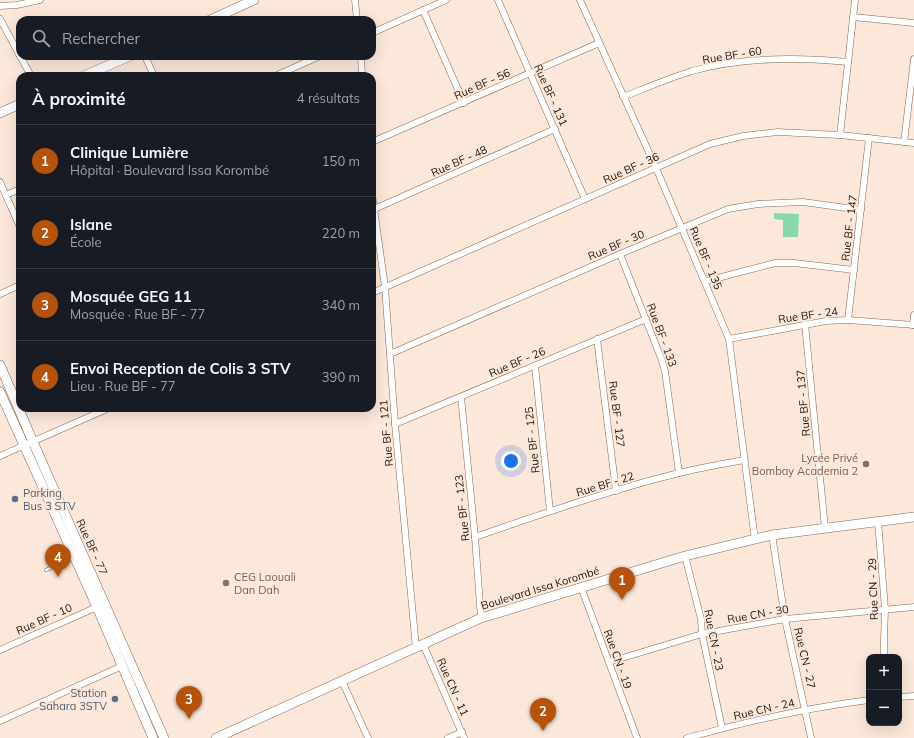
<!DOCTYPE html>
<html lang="fr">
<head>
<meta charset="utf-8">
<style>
  :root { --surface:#171b24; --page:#20242c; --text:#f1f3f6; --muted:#9ea1a6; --line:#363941; --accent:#b45309 }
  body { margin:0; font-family:Mulish,sans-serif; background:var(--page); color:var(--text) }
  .controls { position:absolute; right:12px; bottom:12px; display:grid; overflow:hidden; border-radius:8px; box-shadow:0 4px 16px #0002 }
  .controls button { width:36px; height:36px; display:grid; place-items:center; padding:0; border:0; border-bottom:1px solid var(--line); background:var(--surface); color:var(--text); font:20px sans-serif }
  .you { position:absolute; left:511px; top:461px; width:14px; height:14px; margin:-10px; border:3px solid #fff; border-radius:50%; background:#1a73e8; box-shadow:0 0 0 6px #1a73e833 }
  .badge { display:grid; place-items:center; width:26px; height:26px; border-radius:50%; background:var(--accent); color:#fff; font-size:13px; font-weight:700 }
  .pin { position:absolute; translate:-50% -33px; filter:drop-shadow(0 1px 2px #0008) }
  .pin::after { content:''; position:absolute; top:21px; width:14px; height:12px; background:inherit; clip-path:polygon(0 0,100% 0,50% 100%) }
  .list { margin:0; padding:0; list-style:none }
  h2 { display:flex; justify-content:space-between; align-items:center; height:52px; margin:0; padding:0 16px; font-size:17px }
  h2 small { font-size:13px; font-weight:400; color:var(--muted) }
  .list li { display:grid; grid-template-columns:26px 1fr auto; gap:12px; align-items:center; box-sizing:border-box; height:72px; padding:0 16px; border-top:1px solid var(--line) }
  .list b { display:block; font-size:15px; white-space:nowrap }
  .list p { margin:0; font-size:13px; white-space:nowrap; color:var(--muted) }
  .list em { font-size:13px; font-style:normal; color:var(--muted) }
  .icon { flex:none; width:22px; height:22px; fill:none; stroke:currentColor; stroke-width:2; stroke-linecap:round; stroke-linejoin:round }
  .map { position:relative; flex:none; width:914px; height:738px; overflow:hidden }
  .search { position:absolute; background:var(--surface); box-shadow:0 4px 16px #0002; left:16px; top:16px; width:360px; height:44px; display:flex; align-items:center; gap:10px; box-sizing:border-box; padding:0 14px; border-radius:12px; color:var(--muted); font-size:15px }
  .panel { position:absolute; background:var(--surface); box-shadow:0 4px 16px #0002; left:16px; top:72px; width:360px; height:340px; border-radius:12px }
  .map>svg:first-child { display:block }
  .green { fill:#86daaa }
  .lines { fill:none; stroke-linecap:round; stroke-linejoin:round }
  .lane-casing { stroke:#846954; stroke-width:4 }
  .street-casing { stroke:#846954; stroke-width:7 }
  .secondary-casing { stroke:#846954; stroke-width:10 }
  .lane { stroke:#fff; stroke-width:3 }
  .street { stroke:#fff; stroke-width:6 }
  .secondary { stroke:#fff; stroke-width:9 }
  .education-dot { fill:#8d6e63; stroke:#fbe8da; stroke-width:1.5 }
  .service-dot { fill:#5c6f8a; stroke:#fbe8da; stroke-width:1.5 }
  .labels { text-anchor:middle; stroke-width:3.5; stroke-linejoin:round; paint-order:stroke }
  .street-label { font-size:11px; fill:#20160d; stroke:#fbe8da }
  .education-label { font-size:11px; fill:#785e54; stroke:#fbe8da; text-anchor:end }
  .service-label { font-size:11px; fill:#4e5e75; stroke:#fbe8da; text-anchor:start }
</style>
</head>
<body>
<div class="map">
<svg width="914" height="738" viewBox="0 0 914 738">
  <rect width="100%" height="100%" fill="#fbe8da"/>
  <polygon class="green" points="774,213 799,214 798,237 783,237 783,220 774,219"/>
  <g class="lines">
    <defs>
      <polyline id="lane" points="46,570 73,558"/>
      <g id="street">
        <polyline points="355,0 357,20"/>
        <polyline points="498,0 585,199"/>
        <polyline points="580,0 656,168 729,339 755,540"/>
        <polyline points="0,6 17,5 40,0"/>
        <polyline points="423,10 464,103"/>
        <polyline points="853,17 914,23"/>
        <polyline points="0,19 20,56"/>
        <polyline points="372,33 446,0"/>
        <polyline points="20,56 31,76"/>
        <polyline points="145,56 154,76"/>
        <polyline points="361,56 362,76"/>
        <polyline points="275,76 320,56"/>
        <path d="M623 97C646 88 669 78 692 71 742 57 796 57 848 62"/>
        <polyline points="840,135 855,0"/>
        <polyline points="372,142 599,43"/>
        <polyline points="904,142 914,59"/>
        <polyline points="0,182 20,227"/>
        <polyline points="372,194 385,287 395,424 416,648"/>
        <polyline points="6,195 20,189"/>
        <polyline points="372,210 555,129"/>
        <polyline points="620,254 661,358 665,371 679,473"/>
        <polyline points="706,281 775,263 794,263 854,270"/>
        <polyline points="372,293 710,144 743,136 778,132 840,135 914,143"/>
        <polyline points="0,294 20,285"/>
        <polyline points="848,320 869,138"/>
        <polyline points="805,324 825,528"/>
        <polyline points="913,325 914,315"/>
        <polyline points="597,339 616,491"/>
        <polyline points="729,339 826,321 848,320 914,325"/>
        <polyline points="390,354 620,254 728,209 758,204 803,202 861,210"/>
        <polyline points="535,366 550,511"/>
        <polyline points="461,397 475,537 481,618"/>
        <polyline points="395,424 646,319"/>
        <polyline points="0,456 109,408"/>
        <polyline points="878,521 885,609 884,641 884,657"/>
        <polyline points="772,535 785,619 811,738"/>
        <path d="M475 537C542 514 610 490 679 473 700 468 722 464 744 460"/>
        <polyline points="685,556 701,619 702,634 722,728"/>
        <polyline points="581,587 637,738"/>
        <polyline points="423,644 464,738"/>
        <polyline points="0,650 97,607"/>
        <polyline points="609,662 702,634 785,619 914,607"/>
        <polyline points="342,681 368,738"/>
        <polyline points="899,697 914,696"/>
        <polyline points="0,721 122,666"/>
        <polyline points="448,738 462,732"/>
        <path d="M687 738C747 721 807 708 869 700"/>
      </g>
      <g id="secondary">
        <polyline points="210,20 254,0"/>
        <polyline points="84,76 130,56"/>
        <polyline points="0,113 20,104"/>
        <polyline points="0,365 33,442 164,738"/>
        <polyline points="0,392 97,607 153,738"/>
        <polyline points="216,738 481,618 685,556 772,535 914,517"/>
      </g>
    </defs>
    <use href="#lane" class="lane-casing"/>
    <use href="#street" class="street-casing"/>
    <use href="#secondary" class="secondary-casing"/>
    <use href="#lane" class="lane"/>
    <use href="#street" class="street"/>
    <use href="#secondary" class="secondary"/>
  </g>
  <g class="education-dot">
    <circle cx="866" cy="464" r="4"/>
    <circle cx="226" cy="583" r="4"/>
  </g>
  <g class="service-dot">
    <circle cx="15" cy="499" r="4"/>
    <circle cx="115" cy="699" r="4"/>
  </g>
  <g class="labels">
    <g class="street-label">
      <text transform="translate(732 55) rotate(-9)" y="4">Rue BF - 60</text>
      <text transform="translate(482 84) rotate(-24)" y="4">Rue BF - 56</text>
      <text transform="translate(551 95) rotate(66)" y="4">Rue BF - 131</text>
      <text transform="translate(459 161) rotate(-24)" y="4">Rue BF - 48</text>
      <text transform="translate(631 168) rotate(-24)" y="4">Rue BF - 36</text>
      <text transform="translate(849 228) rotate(-83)" y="4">Rue BF - 147</text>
      <text transform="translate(616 245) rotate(-23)" y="4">Rue BF - 30</text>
      <text transform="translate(706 258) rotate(67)" y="4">Rue BF - 135</text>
      <text transform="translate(808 315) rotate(-8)" y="4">Rue BF - 24</text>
      <text transform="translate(662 335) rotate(70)" y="4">Rue BF - 133</text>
      <text transform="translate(517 362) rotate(-23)" y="4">Rue BF - 26</text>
      <text transform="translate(803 403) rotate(-95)" y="4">Rue BF - 137</text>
      <text transform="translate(617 414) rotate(83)" y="4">Rue BF - 127</text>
      <text transform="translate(386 433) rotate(-95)" y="4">Rue BF - 121</text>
      <text transform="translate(532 440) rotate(-96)" y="4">Rue BF - 125</text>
      <text transform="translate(605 484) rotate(-17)" y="4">Rue BF - 22</text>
      <text transform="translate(462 508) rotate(-96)" y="4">Rue BF - 123</text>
      <text transform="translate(92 547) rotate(66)" y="4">Rue BF - 77</text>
      <text transform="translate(540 588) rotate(-17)" y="4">Boulevard Issa Korombé</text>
      <text transform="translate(873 589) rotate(-92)" y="4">Rue CN - 29</text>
      <text transform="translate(758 614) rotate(-10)" y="4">Rue CN - 30</text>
      <text transform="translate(44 619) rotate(-24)" y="4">Rue BF - 10</text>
      <text transform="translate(714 640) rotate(79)" y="4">Rue CN - 23</text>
      <text transform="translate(805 658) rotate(77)" y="4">Rue CN - 27</text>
      <text transform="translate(618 659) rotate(70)" y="4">Rue CN - 19</text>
      <text transform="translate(453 687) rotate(66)" y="4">Rue CN - 11</text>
      <text transform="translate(764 709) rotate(-13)" y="4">Rue CN - 24</text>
    </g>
    <g class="education-label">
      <text x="858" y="462">Lycée Privé<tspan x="858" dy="13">Bombay Academia 2</tspan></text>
      <text x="234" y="581" text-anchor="start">CEG Laouali<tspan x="234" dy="13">Dan Dah</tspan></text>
    </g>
    <g class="service-label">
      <text x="23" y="497">Parking<tspan x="23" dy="13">Bus 3 STV</tspan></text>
      <text x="107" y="697" text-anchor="end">Station<tspan x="107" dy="13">Sahara 3STV</tspan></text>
    </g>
  </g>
</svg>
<div class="controls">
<button>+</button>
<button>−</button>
</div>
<div class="you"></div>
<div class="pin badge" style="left:622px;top:600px">1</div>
<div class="pin badge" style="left:543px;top:731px">2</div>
<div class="pin badge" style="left:189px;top:719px">3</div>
<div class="pin badge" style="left:58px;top:577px">4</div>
<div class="search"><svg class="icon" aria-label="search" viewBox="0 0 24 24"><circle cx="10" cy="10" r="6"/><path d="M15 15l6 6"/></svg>Rechercher</div>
<section class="panel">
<h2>À proximité<small>4 résultats</small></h2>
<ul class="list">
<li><span class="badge">1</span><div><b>Clinique Lumière</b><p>Hôpital · Boulevard Issa Korombé</p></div><em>150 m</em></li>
<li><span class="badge">2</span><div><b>Islane</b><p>École</p></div><em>220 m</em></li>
<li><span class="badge">3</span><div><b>Mosquée GEG 11</b><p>Mosquée · Rue BF - 77</p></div><em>340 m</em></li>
<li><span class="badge">4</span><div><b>Envoi Reception de Colis 3 STV</b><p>Lieu · Rue BF - 77</p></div><em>390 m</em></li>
</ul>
</section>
</div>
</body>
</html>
